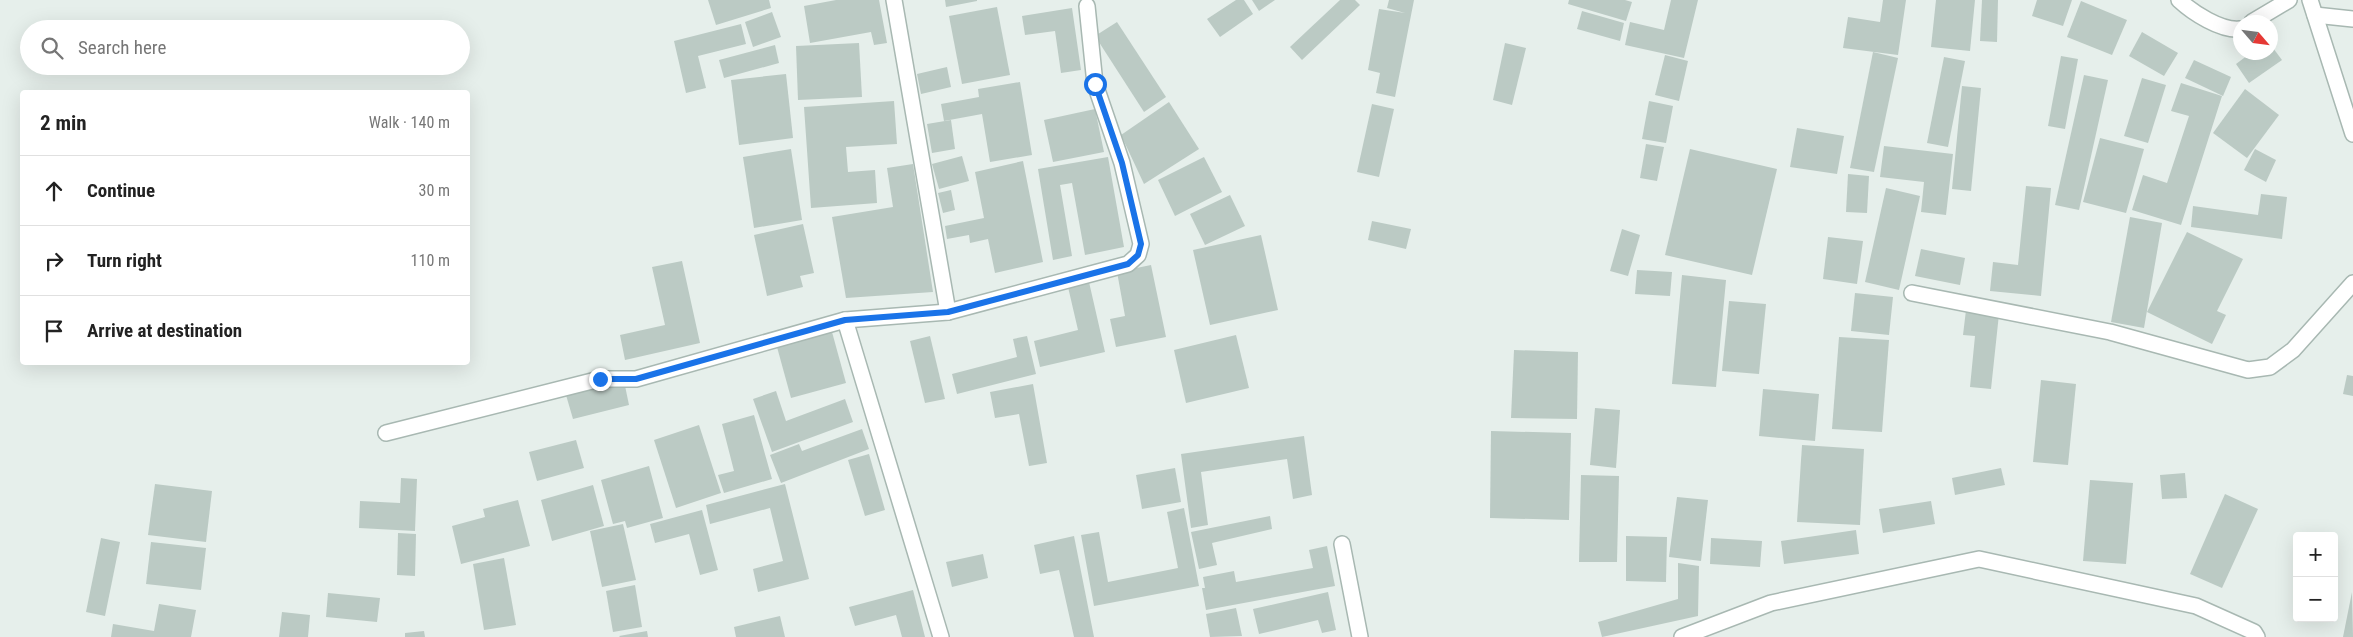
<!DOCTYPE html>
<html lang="en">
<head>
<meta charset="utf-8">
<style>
  :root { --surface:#fff; --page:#f6f6f6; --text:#222; --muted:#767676; --line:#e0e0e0 }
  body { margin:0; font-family:"Roboto Condensed",sans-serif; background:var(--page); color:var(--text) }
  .controls { position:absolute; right:15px; bottom:15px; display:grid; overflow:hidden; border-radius:5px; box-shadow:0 5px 20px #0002 }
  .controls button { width:45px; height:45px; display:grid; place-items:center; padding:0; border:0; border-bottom:1px solid var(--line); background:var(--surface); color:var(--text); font:25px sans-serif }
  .compass { position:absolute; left:2233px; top:15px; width:45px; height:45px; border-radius:50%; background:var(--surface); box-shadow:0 5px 20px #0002; rotate:118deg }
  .stop { position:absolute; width:15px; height:15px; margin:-11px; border:4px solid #1a73e8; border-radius:50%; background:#fff }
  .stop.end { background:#1a73e8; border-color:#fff; box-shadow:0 1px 5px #0008 }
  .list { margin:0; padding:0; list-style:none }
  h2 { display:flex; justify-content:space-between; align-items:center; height:65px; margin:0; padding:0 20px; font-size:21px }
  h2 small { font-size:16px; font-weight:400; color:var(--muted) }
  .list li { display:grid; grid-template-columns:32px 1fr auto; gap:15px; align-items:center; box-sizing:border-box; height:70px; padding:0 20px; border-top:1px solid var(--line) }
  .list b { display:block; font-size:19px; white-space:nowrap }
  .list em { font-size:16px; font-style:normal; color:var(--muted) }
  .icon { flex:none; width:28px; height:28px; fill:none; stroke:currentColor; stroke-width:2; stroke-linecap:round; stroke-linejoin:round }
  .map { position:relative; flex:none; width:2353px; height:637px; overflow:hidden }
  .search { position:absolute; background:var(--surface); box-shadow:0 5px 20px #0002; left:20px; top:20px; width:450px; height:55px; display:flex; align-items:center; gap:12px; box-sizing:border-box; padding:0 18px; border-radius:28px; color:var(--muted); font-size:19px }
  .panel { position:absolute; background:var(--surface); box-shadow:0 5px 20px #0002; left:20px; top:90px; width:450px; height:275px; border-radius:5px }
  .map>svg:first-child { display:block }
  .building { fill:#bbcac4 }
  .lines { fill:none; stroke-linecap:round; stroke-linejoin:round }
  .street-casing { stroke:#a8b8b2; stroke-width:18 }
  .street { stroke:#fff; stroke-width:15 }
  .route { stroke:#1a73e8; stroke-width:6 }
</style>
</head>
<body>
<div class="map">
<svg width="2353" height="637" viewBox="0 0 2353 637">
  <rect width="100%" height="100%" fill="#e6efeb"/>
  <g class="building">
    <polygon points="708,0 769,0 771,8 716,25"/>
    <polygon points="836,0 879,0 887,43 874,45 871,32 810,43 804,6"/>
    <polygon points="945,0 977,0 977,1 946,7"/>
    <polygon points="1236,0 1244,0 1253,14 1220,37 1207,19"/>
    <polygon points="1252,0 1275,0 1259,11"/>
    <polygon points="1340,0 1355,0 1360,5 1302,60 1290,47"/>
    <polygon points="1389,0 1414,0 1395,97 1376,93 1380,73 1368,70 1379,9 1405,13 1387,8"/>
    <polygon points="1569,0 1625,0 1632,2 1626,21 1568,4"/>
    <polygon points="1671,0 1698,0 1684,58 1625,45 1630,22 1664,30"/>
    <polygon points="1883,0 1906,0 1898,55 1843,48 1848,17 1880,22"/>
    <polygon points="1936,0 1975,0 1970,51 1931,47"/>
    <polygon points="1982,0 1998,0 1997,42 1980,41"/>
    <polygon points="2037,0 2072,0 2063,26 2032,16"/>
    <polygon points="2081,1 2127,20 2112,55 2067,37"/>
    <polygon points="997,7 1010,75 962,84 949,16"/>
    <polygon points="1072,8 1081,70 1061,73 1055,31 1025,35 1022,16"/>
    <polygon points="1582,11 1624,23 1620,41 1577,29"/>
    <polygon points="772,12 781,37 753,47 745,22"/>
    <polygon points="1117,22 1166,97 1144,112 1095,36"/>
    <polygon points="741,24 746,44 698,56 706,88 686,93 674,41"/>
    <polygon points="2142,32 2178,53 2164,76 2129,56"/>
    <polygon points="859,43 862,97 798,100 796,46"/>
    <polygon points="1505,43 1526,48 1512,105 1493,100"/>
    <polygon points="2270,44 2282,60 2249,83 2236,64 2252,52 2270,52"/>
    <polygon points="775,45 779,63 724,78 719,60"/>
    <polygon points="1873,52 1898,58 1874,172 1850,168"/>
    <polygon points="1665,55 1688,61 1679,101 1655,95"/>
    <polygon points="2061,56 2078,59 2065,129 2048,126"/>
    <polygon points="1944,57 1965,61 1948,147 1927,143"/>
    <polygon points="2194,60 2231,77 2223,96 2185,78"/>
    <polygon points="947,67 951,87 921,94 917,74"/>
    <polygon points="786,74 793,138 739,145 731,80"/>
    <polygon points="2084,75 2108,80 2079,210 2055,205"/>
    <polygon points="2142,78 2166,85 2148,143 2124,136"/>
    <polygon points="1020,82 1032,155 990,162 982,114 944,121 941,104 979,97 978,89"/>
    <polygon points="2181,83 2222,96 2181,225 2132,210 2143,175 2167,183 2189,116 2171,111"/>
    <polygon points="1962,86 1981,88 1971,191 1952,189"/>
    <polygon points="2245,89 2279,115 2247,158 2213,133"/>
    <polygon points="894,101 897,144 846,147 848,172 875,170 877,203 811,208 804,107"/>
    <polygon points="1649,101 1673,106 1666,143 1642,139"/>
    <polygon points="1169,102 1199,149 1144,184 1121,135"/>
    <polygon points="1372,104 1394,109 1379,177 1357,172"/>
    <polygon points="1095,109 1104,152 1053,162 1044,120"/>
    <polygon points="951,120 955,149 932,153 927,124"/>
    <polygon points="1797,128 1844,136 1837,174 1790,167"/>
    <polygon points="2100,138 2144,149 2126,213 2083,202"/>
    <polygon points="1646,144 1664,147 1657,181 1640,178"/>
    <polygon points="1884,146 1953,154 1946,215 1921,212 1924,182 1880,177"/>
    <polygon points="791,149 802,220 754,228 743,157"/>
    <polygon points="1690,149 1777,169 1752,275 1665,255"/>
    <polygon points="2255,149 2276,160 2266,182 2244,170"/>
    <polygon points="962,156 969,181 939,189 932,164"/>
    <polygon points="1108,157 1124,247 1085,255 1072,183 1060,185 1072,256 1053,260 1038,169"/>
    <polygon points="1204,157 1222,192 1175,216 1158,180"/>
    <polygon points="1023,161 1043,262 995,273 988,239 970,243 969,235 947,239 945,226 984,218 975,172"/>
    <polygon points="913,164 933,292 846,298 832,217 893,207 887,168"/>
    <polygon points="1848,174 1869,176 1867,213 1846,212"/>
    <polygon points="2026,186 2051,188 2041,296 1990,291 1993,262 2018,265"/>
    <polygon points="1886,188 1920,196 1899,290 1865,282"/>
    <polygon points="951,190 955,210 943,213 938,193"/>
    <polygon points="2261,194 2287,197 2282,239 2191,227 2193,206 2258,215"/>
    <polygon points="1230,195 1245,226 1205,245 1190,214"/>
    <polygon points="2130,217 2162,223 2144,328 2111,322"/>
    <polygon points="1372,221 1411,229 1406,249 1368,240"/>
    <polygon points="803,224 814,273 800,276 803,287 767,296 754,235"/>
    <polygon points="1622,229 1640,235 1628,276 1610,271"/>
    <polygon points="2187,232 2243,259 2217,311 2226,315 2212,344 2147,312"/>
    <polygon points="1261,235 1278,310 1210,325 1193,250"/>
    <polygon points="1828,237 1863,241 1857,284 1823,279"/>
    <polygon points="1921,249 1965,258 1960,285 1915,276"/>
    <polygon points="682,261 700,343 625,360 620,335 665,325 652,267"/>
    <polygon points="1151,265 1166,337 1116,347 1110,319 1125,316 1117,272"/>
    <polygon points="1637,270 1672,272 1670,296 1635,294"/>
    <polygon points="1682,275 1726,280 1716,387 1672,384"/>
    <polygon points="1089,282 1105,352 1040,367 1034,341 1078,330 1068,287"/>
    <polygon points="1855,293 1893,297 1889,335 1851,331"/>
    <polygon points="1729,301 1766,304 1759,374 1722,371"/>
    <polygon points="1966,310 1999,314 1991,389 1970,387 1975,336 1963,335"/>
    <polygon points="832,332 846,383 791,398 777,347"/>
    <polygon points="1236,335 1249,388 1186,403 1174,350"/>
    <polygon points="930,336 945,399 925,403 910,341"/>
    <polygon points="1027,336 1036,374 957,394 952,374 1017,357 1013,339"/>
    <polygon points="1839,337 1889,340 1882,432 1832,429"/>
    <polygon points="1514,350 1578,352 1577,419 1511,418"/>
    <polygon points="2347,375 2353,376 2353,396 2343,394"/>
    <polygon points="2041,380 2076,384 2068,465 2033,462"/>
    <polygon points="624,381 629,405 573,419 566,395"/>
    <polygon points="1033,384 1047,463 1029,466 1019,414 995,418 990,392"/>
    <polygon points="1763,389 1819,394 1815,441 1759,436"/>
    <polygon points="776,391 786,421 845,399 853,422 772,452 753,399"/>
    <polygon points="1595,408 1620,410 1616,468 1590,465"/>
    <polygon points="754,415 772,479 724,493 718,475 734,471 722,424"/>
    <polygon points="699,425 721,493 676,508 654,440"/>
    <polygon points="862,429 869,449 781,483 770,455 799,444 802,451"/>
    <polygon points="1491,431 1571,433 1569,520 1490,518"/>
    <polygon points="1304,436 1312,495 1293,499 1287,459 1201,472 1208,525 1191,528 1181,454"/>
    <polygon points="576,440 584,468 537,481 529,452"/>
    <polygon points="1802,445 1864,449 1860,525 1797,522"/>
    <polygon points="869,454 885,510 865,516 848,460"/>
    <polygon points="649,466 663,518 627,528 625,521 613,524 601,480"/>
    <polygon points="1175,468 1181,502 1142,509 1136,475"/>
    <polygon points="2001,468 2005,485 1955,495 1952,478"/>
    <polygon points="2185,473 2187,498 2162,499 2160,475"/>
    <polygon points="1581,475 1619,476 1617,562 1579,562"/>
    <polygon points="401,478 417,479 415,531 359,528 360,501 400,503"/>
    <polygon points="2090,480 2133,483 2126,564 2083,561"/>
    <polygon points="155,484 212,491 206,542 148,535"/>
    <polygon points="785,484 809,579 758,592 753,569 783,561 770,508 710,524 706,505"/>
    <polygon points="593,485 604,526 552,541 541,500"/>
    <polygon points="2225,494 2258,509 2222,588 2190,574"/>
    <polygon points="1677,497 1708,500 1701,561 1669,557"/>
    <polygon points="518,500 530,546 461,564 452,526 485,517 483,509"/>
    <polygon points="1931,501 1935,524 1883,533 1879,509"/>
    <polygon points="1184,508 1199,586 1094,606 1081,535 1099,532 1108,582 1178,568 1167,512"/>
    <polygon points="702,510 718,570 700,575 689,534 655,543 650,524"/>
    <polygon points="1270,516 1272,529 1212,543 1217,565 1199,569 1191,532"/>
    <polygon points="623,524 636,580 602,587 590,531"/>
    <polygon points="1856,530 1859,554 1784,564 1781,541"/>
    <polygon points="398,533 416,534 415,576 397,575"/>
    <polygon points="1074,536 1094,637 1074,637 1059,570 1040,574 1034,545"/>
    <polygon points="1626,536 1667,537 1666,582 1626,581"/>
    <polygon points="101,538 120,542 105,616 86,612"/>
    <polygon points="1711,538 1762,541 1760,567 1710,564"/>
    <polygon points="151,542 206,548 201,590 146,584"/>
    <polygon points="1327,546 1335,586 1206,610 1202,588 1205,588 1203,577 1234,571 1236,582 1313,568 1309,550"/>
    <polygon points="983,554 988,578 952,587 946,562"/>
    <polygon points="504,558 516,625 484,630 473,564"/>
    <polygon points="1678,563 1699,566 1698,616 1602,637 1598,622 1678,599"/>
    <polygon points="635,585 642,627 613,632 606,591"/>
    <polygon points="913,590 925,637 902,637 896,615 855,626 849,607"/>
    <polygon points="1328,592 1336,630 1322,633 1318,620 1259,634 1253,609"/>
    <polygon points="2352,592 2353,637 2343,637"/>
    <polygon points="328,593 380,598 377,622 326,617"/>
    <polygon points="159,604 196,610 191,637 111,637 113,624 154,631"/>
    <polygon points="1236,608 1242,636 1210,637 1206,614"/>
    <polygon points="282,612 310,615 308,637 279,637"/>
    <polygon points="780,616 785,637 736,637 734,627"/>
    <polygon points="424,631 425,637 405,637 405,633"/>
    <polygon points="647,631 648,637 620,637 619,636"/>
  </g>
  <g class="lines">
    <defs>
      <g id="street">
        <polyline points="894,0 948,312"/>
        <path d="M2179 0C2193 13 2221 31 2240 29"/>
        <polyline points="2310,0 2353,134"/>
        <polyline points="2315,15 2353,19"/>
        <polyline points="2252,22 2289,0"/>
        <polyline points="1912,293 2110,332 2248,370 2270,367 2293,350 2353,283"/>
        <polyline points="845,320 941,637"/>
        <polyline points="386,433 600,379 636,379 845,320 948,312 1128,264 1138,255 1141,244 1122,163 1095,84 1087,6"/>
        <polyline points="1342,544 1360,637"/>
        <polyline points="1682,637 1771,603 1979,559 2196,606 2254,632 2257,637"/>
      </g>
    </defs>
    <use href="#street" class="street-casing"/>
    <use href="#street" class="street"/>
  </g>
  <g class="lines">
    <polyline class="route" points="600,379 636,379 845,320 948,312 1128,264 1138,255 1141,244 1122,163 1095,84"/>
  </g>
</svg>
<div class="controls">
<button>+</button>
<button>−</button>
</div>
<svg class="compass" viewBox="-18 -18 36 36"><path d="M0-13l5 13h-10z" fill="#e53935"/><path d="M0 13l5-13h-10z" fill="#767676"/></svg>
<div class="stop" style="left:1095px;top:84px"></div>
<div class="stop end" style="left:600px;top:379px"></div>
<div class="search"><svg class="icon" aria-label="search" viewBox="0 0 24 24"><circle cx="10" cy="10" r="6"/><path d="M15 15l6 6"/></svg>Search here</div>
<section class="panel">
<h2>2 min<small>Walk · 140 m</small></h2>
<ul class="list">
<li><svg class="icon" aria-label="ahead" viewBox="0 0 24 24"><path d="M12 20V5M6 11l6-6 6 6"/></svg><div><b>Continue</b></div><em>30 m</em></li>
<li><svg class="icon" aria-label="right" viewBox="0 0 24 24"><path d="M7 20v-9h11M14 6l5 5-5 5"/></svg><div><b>Turn right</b></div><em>110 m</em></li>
<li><svg class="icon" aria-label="arrive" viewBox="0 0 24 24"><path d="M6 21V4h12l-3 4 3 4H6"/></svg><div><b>Arrive at destination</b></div></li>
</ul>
</section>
</div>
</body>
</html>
